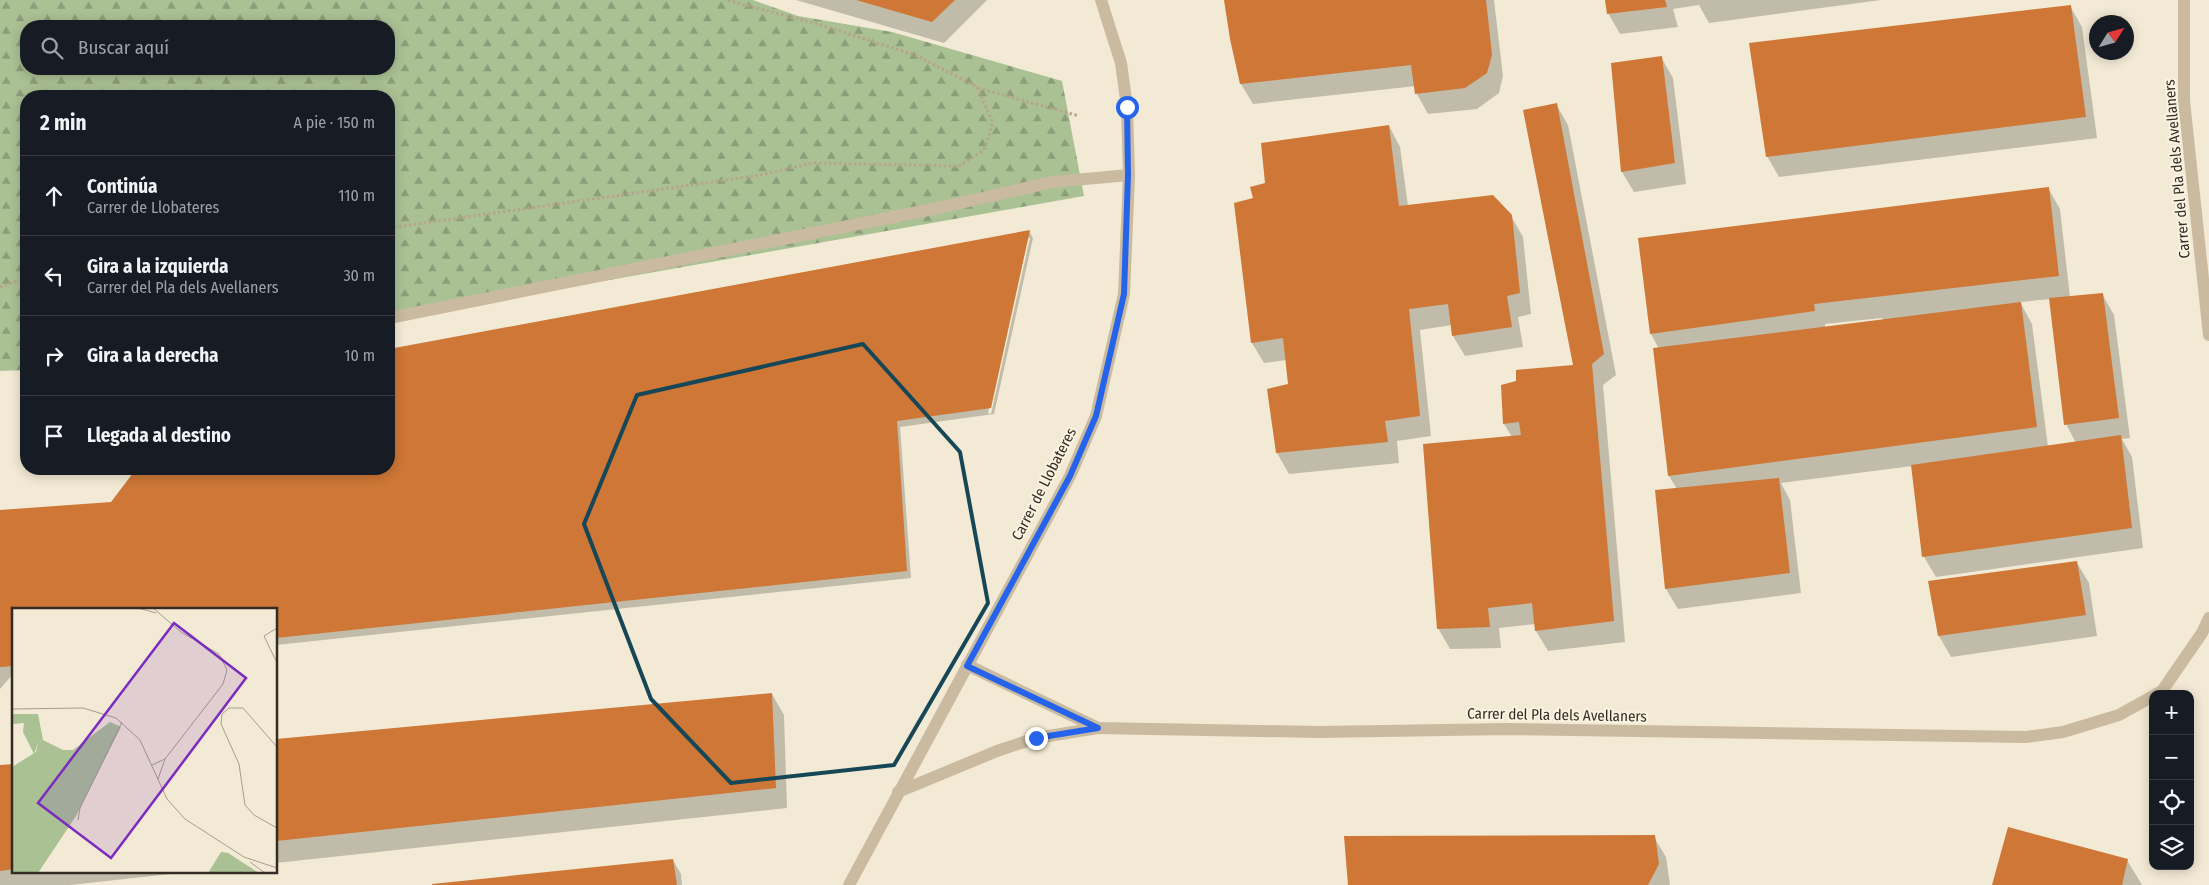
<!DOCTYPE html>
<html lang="es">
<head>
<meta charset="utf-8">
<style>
  :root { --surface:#171b24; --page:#20242c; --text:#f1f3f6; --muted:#9ea1a6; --line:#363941 }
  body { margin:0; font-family:"Fira Sans Condensed",sans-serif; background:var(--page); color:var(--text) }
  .controls { position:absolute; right:15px; bottom:15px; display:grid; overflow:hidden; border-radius:10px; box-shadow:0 2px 12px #0003 }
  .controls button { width:45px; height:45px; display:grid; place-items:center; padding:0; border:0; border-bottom:1px solid var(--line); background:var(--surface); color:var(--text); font:25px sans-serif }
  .compass { position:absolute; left:2089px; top:15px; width:45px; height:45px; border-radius:50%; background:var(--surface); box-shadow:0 2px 12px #0003; rotate:53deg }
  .stop { position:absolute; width:15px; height:15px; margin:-11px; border:4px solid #2563eb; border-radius:50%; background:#fff }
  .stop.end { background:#2563eb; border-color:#fff; box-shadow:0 1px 5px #0008 }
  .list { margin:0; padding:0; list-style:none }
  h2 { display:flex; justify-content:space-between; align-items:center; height:65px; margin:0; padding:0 20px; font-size:21px }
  h2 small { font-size:16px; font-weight:400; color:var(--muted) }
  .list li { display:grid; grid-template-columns:32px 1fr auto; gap:15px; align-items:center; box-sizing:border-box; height:80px; padding:0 20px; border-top:1px solid var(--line) }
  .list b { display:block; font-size:19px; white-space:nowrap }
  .list p { margin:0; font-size:16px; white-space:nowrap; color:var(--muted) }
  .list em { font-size:16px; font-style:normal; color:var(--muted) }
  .icon { flex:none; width:28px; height:28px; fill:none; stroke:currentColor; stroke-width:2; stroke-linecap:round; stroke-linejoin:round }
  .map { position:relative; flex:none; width:2209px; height:885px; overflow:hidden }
  .search { position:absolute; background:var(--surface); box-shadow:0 2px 12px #0003; left:20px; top:20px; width:375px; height:55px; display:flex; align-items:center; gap:12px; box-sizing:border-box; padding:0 18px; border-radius:20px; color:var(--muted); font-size:19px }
  .panel { position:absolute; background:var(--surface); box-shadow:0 2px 12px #0003; left:20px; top:90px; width:375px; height:385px; border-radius:20px }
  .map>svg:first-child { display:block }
  .forest { fill:url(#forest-firs); fill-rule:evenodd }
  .shadow { fill:#0003; fill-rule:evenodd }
  .building { fill:#ce7736 }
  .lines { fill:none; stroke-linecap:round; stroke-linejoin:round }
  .path { stroke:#b6a58b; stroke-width:3; stroke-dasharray:2.5 2.5; stroke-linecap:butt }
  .lane { stroke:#cabba0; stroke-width:12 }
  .street { stroke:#cabba0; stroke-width:12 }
  .route { stroke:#2563eb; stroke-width:6 }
  .marked { fill:none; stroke:#174757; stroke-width:4; stroke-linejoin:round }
  .labels { text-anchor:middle; stroke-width:4; stroke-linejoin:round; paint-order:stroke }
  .street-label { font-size:15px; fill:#342c24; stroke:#faf3e1 }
  .inset-road { fill:none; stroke:#a69e8e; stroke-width:1 }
  .view { fill:#7b2cbf; fill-opacity:0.15; stroke:#7b2cbf; stroke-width:2.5 }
  .inset-edge { fill:none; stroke:#342c24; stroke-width:2.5 }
</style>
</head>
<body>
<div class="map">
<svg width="2209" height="885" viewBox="0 0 2209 885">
  <defs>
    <pattern id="forest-firs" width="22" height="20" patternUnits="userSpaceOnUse" patternTransform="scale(1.25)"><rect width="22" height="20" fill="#aac194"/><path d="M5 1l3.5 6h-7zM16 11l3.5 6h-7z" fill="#8b9d79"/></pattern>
  </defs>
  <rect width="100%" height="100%" fill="#f2ead4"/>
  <path class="forest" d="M0 0H753L798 16 892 32 1062 81 1084 196 389 319V96H26V370L0 371ZM26 26H389V69H26Z"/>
  <g class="shadow">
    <polygon points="796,0 987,0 944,43"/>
    <polygon points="1226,0 1494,0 1503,76 1499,93 1477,109 1428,114 1417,94 1416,86 1253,104 1241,84"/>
    <polygon points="1606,0 1881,0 1709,23 1699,5 1673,9 1678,27 1620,34 1608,13"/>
    <polygon points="2070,6 2082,27 2097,138 1779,177 1767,156"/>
    <polygon points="1661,57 1673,78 1686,184 1634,192 1622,172"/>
    <polygon points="1556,104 1568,125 1616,375 1603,385 1625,642 1548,651 1536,631 1535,624 1499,628 1501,648 1450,649 1438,628 1512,437 1504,424 1503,386 1575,366"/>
    <polygon points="1389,126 1400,147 1408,206 1511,216 1523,237 1531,314 1518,317 1523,347 1465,356 1453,336 1452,325 1420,330 1431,436 1397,441 1399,463 1289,474 1277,453 1268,390 1289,385 1287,360 1264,363 1252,343 1235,204 1255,199 1267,184"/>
    <path d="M2048 188 2060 209 2070 297 2102 294 2114 315 2130 438 2122 439 2132 457 2143 548 1936 577 1924 557 1912 466 1781 483 1790 500 1801 593 1678 609 1666 589 1677 489 1669 476 1654 349H1659L1651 334 1640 239ZM2051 299 2066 424 2076 443 2048 447 2032 324 2020 302ZM1882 318 1883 320 1825 328V324Z"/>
    <path d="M1029 231 1033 238 994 414 900 427 911 578 276 645V609H14V673L0 689V511L111 505 138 469H389V350ZM1027 238H1030L991 414 988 413Z"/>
    <polygon points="2077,563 2089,583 2097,636 1951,657 1939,636 1930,582"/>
    <polygon points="772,694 784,715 787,808 276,863 276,740"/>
    <polygon points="14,765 14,871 198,871 70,885 0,885 0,766"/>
    <polygon points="1654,837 1666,857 1670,885 1350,885"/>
    <polygon points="673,860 681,874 682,885 432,885"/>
    <polygon points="2127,860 2142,885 1993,885"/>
  </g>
  <g class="building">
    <polygon points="856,0 955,0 932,22"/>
    <polygon points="1224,0 1486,0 1492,55 1487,73 1465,88 1415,94 1411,65 1240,84 1230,39"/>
    <polygon points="1605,0 1665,0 1667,7 1607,14"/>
    <polygon points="2071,5 2086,117 1766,157 1749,43"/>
    <polygon points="1662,56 1675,163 1621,172 1611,63"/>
    <polygon points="1557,103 1604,354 1592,364 1614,621 1535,631 1532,603 1488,608 1490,627 1437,629 1423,444 1521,435 1519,422 1503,424 1501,385 1516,381 1516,370 1573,365 1523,110"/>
    <polygon points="1389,125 1399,206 1493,195 1512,215 1520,293 1507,296 1512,327 1452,336 1448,304 1409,309 1420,416 1385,421 1388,442 1276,453 1267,389 1288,384 1283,338 1251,343 1234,203 1253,198 1250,187 1265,183 1261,143"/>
    <polygon points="2049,187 2059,276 1814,304 1815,311 1650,334 1638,238"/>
    <polygon points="1030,230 991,408 897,421 907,571 276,638 276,609 14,609 14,666 0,667 0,510 111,502 136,469 389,469 389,349"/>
    <polygon points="2103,293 2119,418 2064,425 2049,298"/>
    <polygon points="2021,302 2037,427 1668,476 1653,348"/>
    <polygon points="2121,435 2132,528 1922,557 1911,465"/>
    <polygon points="1779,478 1790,573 1665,589 1655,490"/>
    <polygon points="2077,561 2086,615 1938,636 1928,581"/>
    <polygon points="772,693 776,788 276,841 276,739"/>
    <polygon points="14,764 14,869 0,871 0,765"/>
    <polygon points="2008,827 2128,859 2122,885 1992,885"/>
    <polygon points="1655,835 1659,864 1648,885 1348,885 1344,836"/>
    <polygon points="673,859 677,885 432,885 432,884"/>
  </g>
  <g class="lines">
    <g class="path">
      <polyline points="978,88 1079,116"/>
      <polyline points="389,228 761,175 812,163 959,166 984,150 993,123 977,87 915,55 821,25 726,0"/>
      <polyline points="0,287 26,278"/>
    </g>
    <polyline class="lane" points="389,318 943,207 1052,182 1129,175"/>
    <g class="street">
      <polyline points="2184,0 2184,101 2209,335"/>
      <polyline points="967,665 1098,728 1319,732 1508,729 2026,737 2063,732 2119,715 2153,696"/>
      <polyline points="2156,694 2162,691 2202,633 2209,618"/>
      <polyline points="898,792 997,751 1036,738 1098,728"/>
      <polyline points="849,885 1070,476 1096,416 1124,294 1129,175 1127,107 1121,63 1101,0"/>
    </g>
  </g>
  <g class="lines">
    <polyline class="route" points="1036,738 1098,728 967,666 1070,476 1096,416 1124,294 1128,175 1127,107"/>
  </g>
  <path class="marked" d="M863 344 960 452 988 603 894 765 731 783 651 699 584 524 637 395Z"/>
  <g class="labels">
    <g class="street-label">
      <text transform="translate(2177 169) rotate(-95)" y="5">Carrer del Pla dels Avellaners</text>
      <text transform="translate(1044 484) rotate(-63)" y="5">Carrer de Llobateres</text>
      <text transform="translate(1557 715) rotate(1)" y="5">Carrer del Pla dels Avellaners</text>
    </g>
  </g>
  <g transform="translate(12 608)">
    <rect width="265" height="265" fill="#f2ead4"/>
    <path d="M0 106H26L31 132 26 135 22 146 11 124 12 115 0 116ZM209 244 216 245 247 265H196Z" fill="#aac194"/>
    <path d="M98 114 109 119 64 208 26 265H0V159L24 144 26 135 31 132 51 142H61Z" fill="#aac194"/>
    <path class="inset-road" d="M126 0 144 5M265 20 252 28 265 55M0 101 71 100 104 110 128 132 155 191 173 211 232 249 265 260M265 139 231 100H217L210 106 209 116 227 156 233 197 242 207 265 220M140 157 153 151 211 76 215 62 207 46 169 24 141 0M146 171 153 151M66 212 68 200 110 114M238 254 253 265"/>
    <path class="view" d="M162 15 234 70 99 250 26 195Z"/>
    <rect width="265" height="265" class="inset-edge"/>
  </g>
</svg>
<div class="controls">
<button>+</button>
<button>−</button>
<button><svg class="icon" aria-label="locate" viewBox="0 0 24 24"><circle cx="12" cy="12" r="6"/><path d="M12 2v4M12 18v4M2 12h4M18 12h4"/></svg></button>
<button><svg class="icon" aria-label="layers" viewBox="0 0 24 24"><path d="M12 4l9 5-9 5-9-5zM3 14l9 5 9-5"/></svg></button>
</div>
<svg class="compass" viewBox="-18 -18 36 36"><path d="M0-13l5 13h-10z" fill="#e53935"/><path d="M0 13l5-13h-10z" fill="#9ea1a6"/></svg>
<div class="stop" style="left:1127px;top:107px"></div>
<div class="stop end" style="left:1036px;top:738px"></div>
<div class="search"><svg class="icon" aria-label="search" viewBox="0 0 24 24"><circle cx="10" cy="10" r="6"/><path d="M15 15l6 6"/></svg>Buscar aquí</div>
<section class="panel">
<h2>2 min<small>A pie · 150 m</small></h2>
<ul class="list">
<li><svg class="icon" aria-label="ahead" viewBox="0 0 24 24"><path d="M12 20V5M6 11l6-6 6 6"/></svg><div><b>Continúa</b><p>Carrer de Llobateres</p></div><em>110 m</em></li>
<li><svg class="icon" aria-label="left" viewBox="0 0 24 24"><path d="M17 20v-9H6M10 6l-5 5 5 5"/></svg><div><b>Gira a la izquierda</b><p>Carrer del Pla dels Avellaners</p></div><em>30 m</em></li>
<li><svg class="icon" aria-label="right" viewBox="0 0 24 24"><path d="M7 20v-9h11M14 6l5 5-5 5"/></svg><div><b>Gira a la derecha</b></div><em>10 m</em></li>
<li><svg class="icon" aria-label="arrive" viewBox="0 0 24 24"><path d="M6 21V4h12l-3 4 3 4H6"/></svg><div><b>Llegada al destino</b></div></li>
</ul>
</section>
</div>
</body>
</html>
